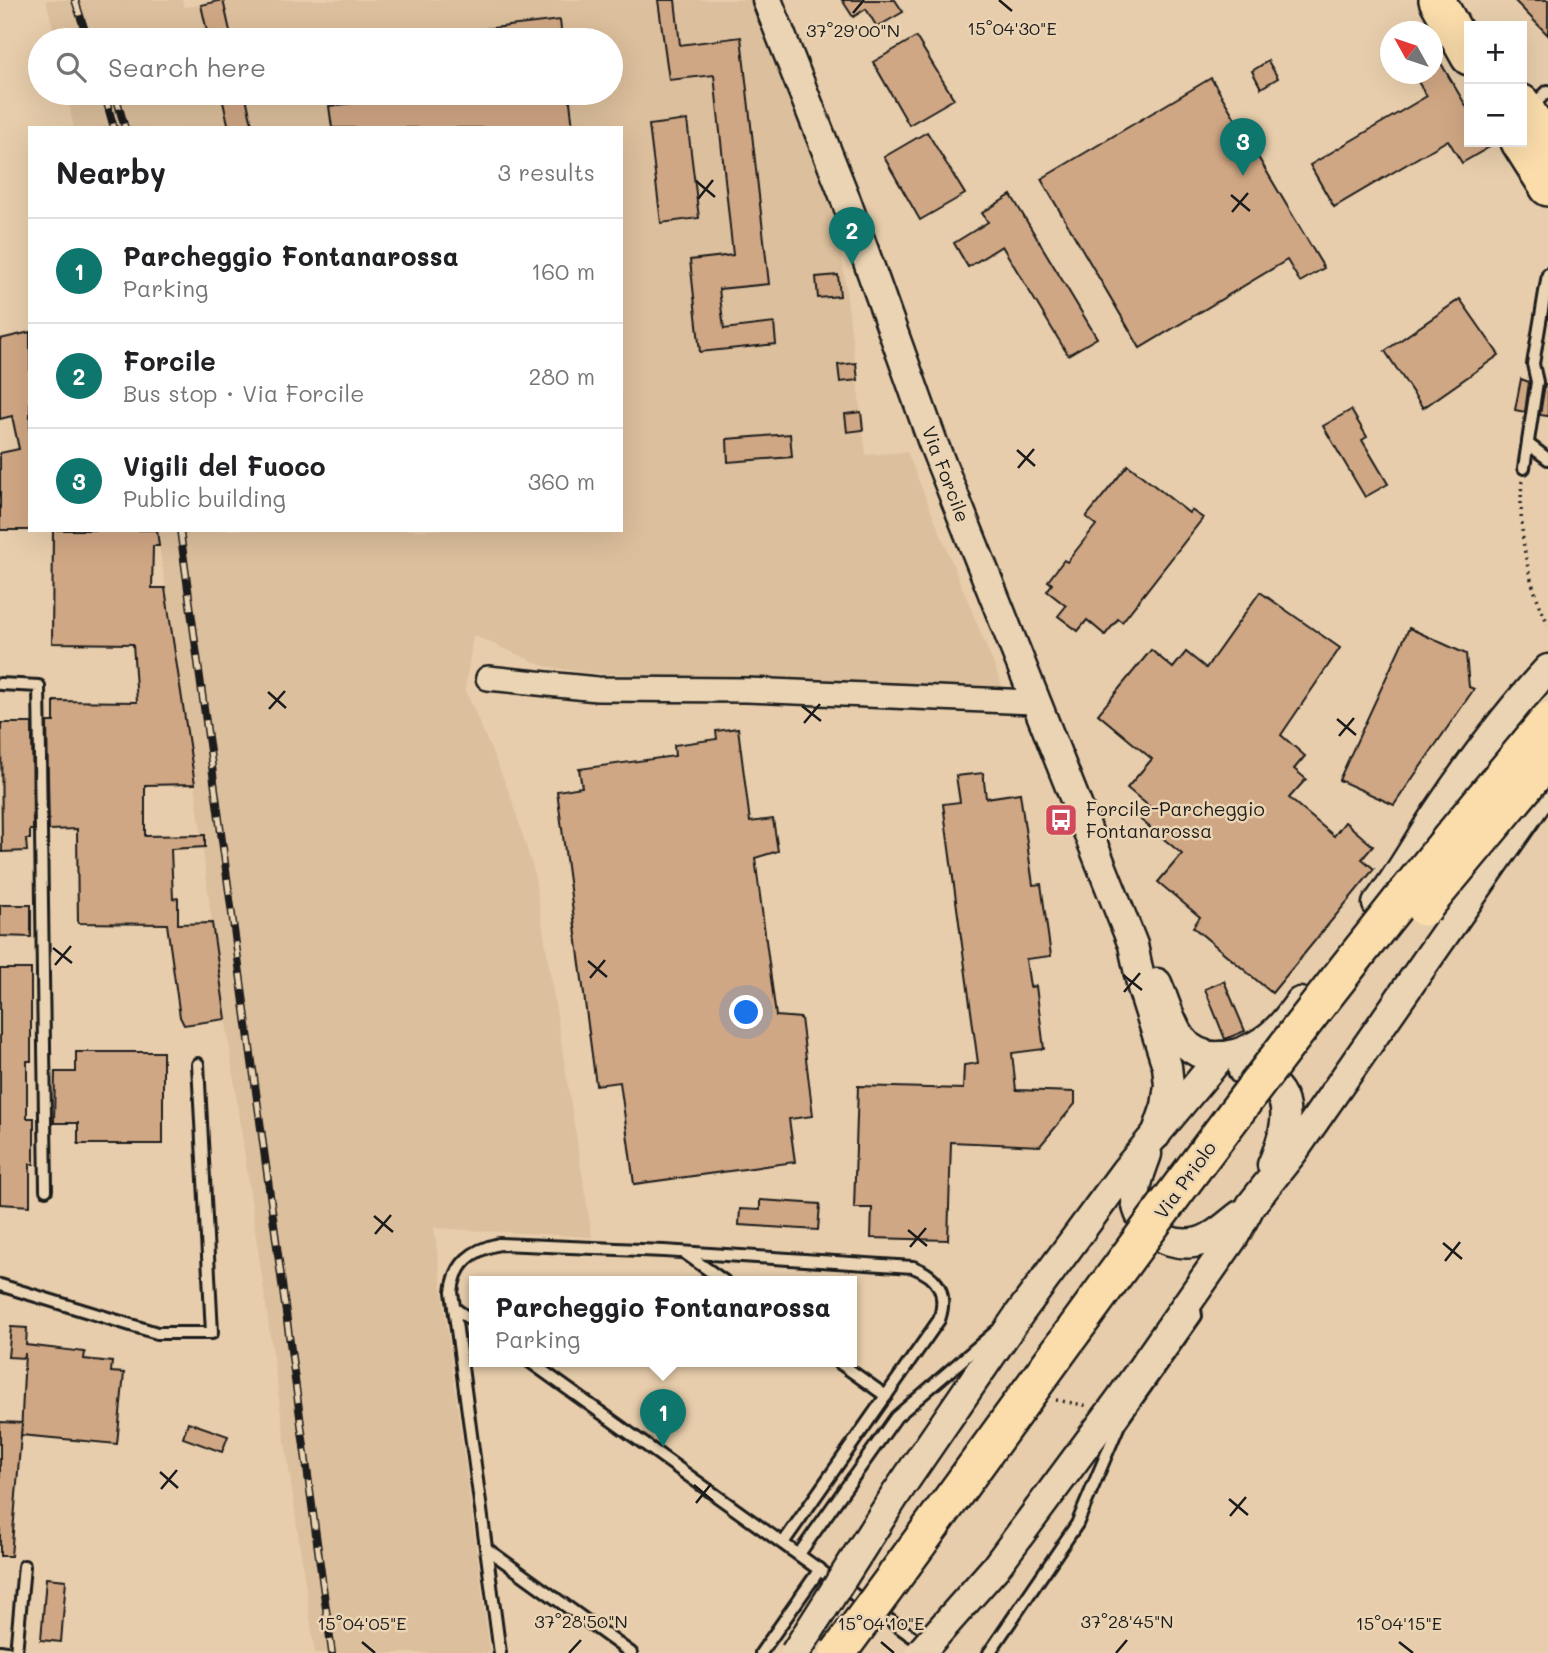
<!DOCTYPE html>
<html lang="en">
<head>
<meta charset="utf-8">
<style>
  :root { --surface:#fff; --page:#f6f6f6; --text:#202124; --muted:#757577; --line:#e0e0e0; --accent:#0f766e }
  body { margin:0; font-family:Mali,sans-serif; background:var(--page); color:var(--text) }
  .controls { position:absolute; right:21px; top:21px; display:grid; overflow:hidden; border-radius:0px; box-shadow:0 7px 28px #0002 }
  .controls button { width:63px; height:63px; display:grid; place-items:center; padding:0; border:0; border-bottom:2px solid var(--line); background:var(--surface); color:var(--text); font:35px sans-serif }
  .compass { position:absolute; left:1380px; top:21px; width:63px; height:63px; border-radius:50%; background:var(--surface); box-shadow:0 7px 28px #0002; rotate:310deg }
  .you { position:absolute; left:747px; top:1013px; width:24px; height:24px; margin:-18px; border:5px solid #fff; border-radius:50%; background:#1a73e8; box-shadow:0 0 0 10px #1a73e833 }
  .badge { display:grid; place-items:center; width:46px; height:46px; border-radius:50%; background:var(--accent); color:#fff; font-size:23px; font-weight:700 }
  .pin { position:absolute; translate:-50% -58px; filter:drop-shadow(0 2px 4px #0008) }
  .pin::after { content:''; position:absolute; top:37px; width:24px; height:21px; background:inherit; clip-path:polygon(0 0,100% 0,50% 100%) }
  .popup { position:absolute; left:469px; top:1276px; width:388px; height:91px; box-sizing:border-box; display:grid; place-content:center; border-radius:0px; background:var(--surface); filter:drop-shadow(0 2px 5px #0005); font-size:23px; white-space:nowrap; color:var(--muted) }
  .popup b { font-size:26px; color:var(--text) }
  .popup::after { content:''; position:absolute; left:50%; top:100%; margin-left:-14px; border:14px solid transparent; border-top-color:var(--surface) }
  .list { margin:0; padding:0; list-style:none }
  h2 { display:flex; justify-content:space-between; align-items:center; height:91px; margin:0; padding:0 28px; font-size:30px }
  h2 small { font-size:23px; font-weight:400; color:var(--muted) }
  .list li { display:grid; grid-template-columns:46px 1fr auto; gap:21px; align-items:center; box-sizing:border-box; height:105px; padding:0 28px; border-top:2px solid var(--line) }
  .list b { display:block; font-size:26px; white-space:nowrap }
  .list p { margin:0; font-size:23px; white-space:nowrap; color:var(--muted) }
  .list em { font-size:23px; font-style:normal; color:var(--muted) }
  .icon { flex:none; width:38px; height:38px; fill:none; stroke:currentColor; stroke-width:2; stroke-linecap:round; stroke-linejoin:round }
  .map { position:relative; flex:none; width:1548px; height:1653px; overflow:hidden }
  .search { position:absolute; background:var(--surface); box-shadow:0 7px 28px #0002; left:28px; top:28px; width:595px; height:77px; display:flex; align-items:center; gap:18px; box-sizing:border-box; padding:0 24px; border-radius:38px; color:var(--muted); font-size:26px }
  .panel { position:absolute; background:var(--surface); box-shadow:0 7px 28px #0002; left:28px; top:126px; width:595px; height:406px; border-radius:0px }
  .map>svg:first-child { display:block }
  .built { fill:#dcbf9c }
  .building { fill:#d0a784; stroke:#1c1c1c; stroke-width:2 }
  .lines { fill:none; stroke-linecap:round; stroke-linejoin:round }
  .service-casing { stroke:#1c1c1c; stroke-width:16 }
  .minor-casing { stroke:#1c1c1c; stroke-width:28 }
  .tertiary-casing { stroke:#1c1c1c; stroke-width:33 }
  .primary-casing { stroke:#1c1c1c; stroke-width:40 }
  .path { stroke:#1c1c1c; stroke-width:3.5; stroke-dasharray:2 5; stroke-linecap:butt }
  .service { stroke:#ead4b3; stroke-width:10 }
  .minor { stroke:#ead4b3; stroke-width:23 }
  .tertiary { stroke:#ead4b3; stroke-width:28 }
  .primary { stroke:#fbddab; stroke-width:35 }
  .rail-casing { stroke:#1c1c1c; stroke-width:8 }
  .rail { stroke:#ead4b3; stroke-width:5; stroke-dasharray:16; stroke-linecap:butt }
  .tertiary-bridge-casing { stroke:#1c1c1c; stroke-width:33; stroke-linecap:butt }
  .primary-bridge-casing { stroke:#1c1c1c; stroke-width:40; stroke-linecap:butt }
  .tertiary-bridge { stroke:#ead4b3; stroke-width:28 }
  .primary-bridge { stroke:#fbddab; stroke-width:35 }
  .ticks { fill:none; stroke:#1c1c1c; stroke-width:2.5 }
  .labels { text-anchor:middle; stroke-width:5; stroke-linejoin:round; paint-order:stroke }
  .street-label { font-size:19px; fill:#1c1c1c; stroke:#ead4b3 }
  .poi-label { font-size:19px; fill:#1c1c1c; stroke:#ead4b3; text-anchor:start }
  .ticks-label { font-size:18px; text-anchor:middle; fill:#1c1c1c; stroke:#ead4b3; stroke-width:5; stroke-linejoin:round; paint-order:stroke }
</style>
</head>
<body>
<div class="map">
<svg width="1548" height="1653" viewBox="0 0 1548 1653">
  <rect width="100%" height="100%" fill="#e7cdab"/>
  <filter id="ink" filterUnits="userSpaceOnUse"><feTurbulence type="fractalNoise" baseFrequency=".0143" numOctaves="2"/><feDisplacementMap in="SourceGraphic" scale="14" xChannelSelector="R" yChannelSelector="G"/><feConvolveMatrix kernelMatrix="1 2 1 2 8 2 1 2 1" color-interpolation-filters="sRGB"/></filter>
  <g filter="url(#ink)">
    <g class="built">
      <polygon points="46,0 182,0 184,7 201,5 209,40 56,40"/>
      <polygon points="223,0 750,0 837,215 866,455 907,452 1004,690 588,673 544,666 473,635 465,689 510,794 534,872 592,1237 434,1228 490,1653 315,1653 212,923 195,784 157,530 621,530 621,128 253,128 245,93 611,93 611,40 232,40"/>
      <polygon points="67,93 221,93 229,128 74,128"/>
    </g>
    <g class="building">
      <polygon points="223,0 232,40 209,40 201,5"/>
      <polygon points="658,0 675,0 680,45 741,37 769,284 719,289 724,329 774,323 776,344 700,352 690,260 733,255 714,75 669,80"/>
      <polygon points="842,0 895,0 903,12 877,27 866,9 853,17"/>
      <polygon points="1514,0 1548,0 1548,35"/>
      <polygon points="560,20 562,40 468,40 467,31"/>
      <polygon points="916,37 954,99 909,125 873,62"/>
      <polygon points="1432,48 1469,111 1469,142 1498,142 1462,163 1448,140 1334,207 1310,165 1427,96 1413,74 1432,74"/>
      <polygon points="1268,61 1278,78 1261,88 1252,71"/>
      <polygon points="1211,78 1324,268 1300,282 1287,260 1140,348 1041,179"/>
      <polygon points="221,93 245,93 253,128 229,128"/>
      <polygon points="439,93 569,93 573,128 332,128 329,106"/>
      <polygon points="687,120 699,218 661,223 649,125"/>
      <polygon points="927,132 965,194 920,220 884,157"/>
      <polygon points="1011,195 1097,338 1068,355 1002,246 968,267 954,243 988,222 982,213"/>
      <polygon points="838,275 840,296 818,298 816,277"/>
      <polygon points="1460,299 1499,355 1423,408 1385,351"/>
      <polygon points="30,332 30,530 0,530 0,453 19,449 12,416 0,419 0,339"/>
      <polygon points="856,363 858,380 840,382 838,365"/>
      <polygon points="1521,379 1529,382 1525,412 1515,410"/>
      <polygon points="1545,384 1548,384 1548,416 1540,415"/>
      <polygon points="1351,410 1367,437 1362,440 1388,484 1365,497 1323,426"/>
      <polygon points="861,412 863,430 847,432 845,414"/>
      <polygon points="790,434 792,457 728,462 727,439"/>
      <polygon points="1128,465 1189,513 1191,510 1203,518 1122,622 1118,619 1105,635 1087,620 1078,631 1058,616 1066,606 1047,591 1052,584 1048,581 1064,560 1067,562 1096,525 1086,517"/>
      <polygon points="53,530 157,530 159,546 153,546 152,588 165,588 195,784 145,785 145,836 205,835 205,847 171,849 173,899 178,898 178,924 212,923 226,1019 184,1025 180,1017 167,924 78,923 77,829 49,830 47,722 54,722 54,701 137,702 133,644 52,643"/>
      <polygon points="1260,592 1340,648 1281,735 1305,756 1294,769 1306,779 1289,798 1334,836 1345,822 1373,846 1362,859 1374,869 1272,993 1193,927 1200,917 1158,882 1182,854 1141,820 1151,808 1127,788 1152,759 1098,714 1151,650 1173,668 1186,652 1206,668"/>
      <polygon points="1409,628 1466,654 1469,687 1474,689 1394,805 1339,780"/>
      <polygon points="1,723 32,723 33,830 30,830 30,839 26,839 27,851 2,852"/>
      <polygon points="738,728 750,822 773,819 778,851 755,858 776,1016 801,1018 813,1116 789,1119 795,1162 634,1184 620,1082 596,1085 557,791 582,787 579,769 675,756 674,745 717,739 716,731"/>
      <polygon points="983,773 986,798 1020,793 1033,885 1041,884 1051,956 1026,959 1030,987 1036,986 1044,1049 1012,1053 1016,1090 1075,1092 1075,1104 1040,1146 951,1142 948,1240 871,1238 872,1208 854,1208 858,1086 963,1089 964,1065 978,1063 943,804 960,802 956,776"/>
      <polygon points="0,905 31,905 31,937 0,936"/>
      <polygon points="0,969 31,969 31,1061 27,1061 27,1118 34,1118 34,1164 30,1164 30,1206 0,1204"/>
      <polygon points="1224,981 1245,1031 1225,1039 1205,989"/>
      <polygon points="76,1052 163,1052 163,1144 78,1144 78,1123 54,1123 55,1072 76,1072"/>
      <polygon points="760,1200 820,1204 818,1230 739,1225 740,1209 760,1210"/>
      <polygon points="11,1327 27,1328 26,1345 85,1352 84,1359 112,1362 111,1372 124,1373 117,1444 21,1435 25,1353 25,1358 8,1357"/>
      <polygon points="0,1422 22,1423 11,1556 0,1556"/>
      <polygon points="188,1422 228,1436 222,1452 183,1438"/>
      <polygon points="46,1578 66,1580 61,1642 41,1640"/>
    </g>
    <g class="lines">
      <defs>
        <g id="service">
          <polyline points="1531,107 1548,91"/>
          <polyline points="1528,444 1548,459"/>
          <polyline points="1524,468 1537,382 1533,364 1548,274"/>
          <polyline points="0,684 39,686 46,1190"/>
          <polyline points="686,1254 724,1281"/>
          <polyline points="0,1285 157,1333 212,1333 198,1064"/>
          <polyline points="454,1308 474,1322"/>
          <polyline points="529,1361 924,1645"/>
          <polyline points="837,1361 886,1396"/>
          <polyline points="487,1549 631,1653"/>
          <polyline points="799,1554 896,1417 996,1331"/>
          <polyline points="0,1651 13,1653"/>
          <polyline points="16,1653 24,1566"/>
          <path d="M500 1653 452 1292C455 1263 472 1250 499 1244L664 1251 913 1267C939 1277 948 1293 939 1320L783 1543"/>
          <polyline points="761,1653 820,1569"/>
          <polyline points="989,1653 1077,1524 1119,1425 1196,1316 1194,1303"/>
        </g>
        <polyline id="minor" points="488,678 597,689 746,690 1034,702"/>
        <g id="tertiary">
          <polyline points="767,0 844,195 933,443 1133,945 1142,988 1167,1066 1169,1085 1166,1106 1156,1135"/>
          <path d="M1377 904C1399 876 1416 844 1436 814 1470 763 1506 714 1548 669"/>
          <path d="M1157 983C1165 1001 1170 1023 1182 1039 1206 1072 1256 1052 1279 1028 1287 1020 1293 1011 1300 1002"/>
          <path d="M1243 1071C1298 1084 1290 1123 1272 1165"/>
          <path d="M1147 1154C1143 1166 1137 1179 1136 1191 1133 1223 1162 1247 1193 1243 1211 1241 1227 1225 1240 1215"/>
          <polyline points="896,1494 1020,1313 1125,1171 1221,1056"/>
          <polyline points="995,1568 1121,1398 1235,1235 1251,1205 1293,1152 1548,786"/>
        </g>
        <g id="primary">
          <polyline points="1437,0 1469,57"/>
          <polyline points="1522,103 1548,145"/>
          <polyline points="1519,142 1548,188"/>
        </g>
      </defs>
      <use href="#service" class="service-casing"/>
      <use href="#minor" class="minor-casing"/>
      <use href="#tertiary" class="tertiary-casing"/>
      <use href="#primary" class="primary-casing"/>
      <g class="path">
        <path d="M1522 481C1518 532 1526 578 1548 624"/>
        <polyline points="1056,1400 1089,1406"/>
      </g>
      <use href="#service" class="service"/>
      <use href="#minor" class="minor"/>
      <use href="#tertiary" class="tertiary"/>
      <use href="#primary" class="primary"/>
      <defs>
        <g id="rail">
          <polyline points="75,0 88,40"/>
          <polyline points="104,93 114,128"/>
          <polyline points="115,93 125,128"/>
          <polyline points="180,530 332,1653"/>
        </g>
      </defs>
      <use href="#rail" class="rail-casing"/>
      <use href="#rail" class="rail"/>
      <defs>
        <g id="tertiary-bridge">
          <polyline points="795,1653 896,1494"/>
          <polyline points="920,1653 995,1568"/>
        </g>
        <g id="primary-bridge">
          <polyline points="1424,908 1548,759"/>
          <path d="M838 1653C965 1483 1087 1309 1215 1140 1322 997 1433 857 1548 720"/>
        </g>
      </defs>
      <use href="#tertiary-bridge" class="tertiary-bridge-casing"/>
      <use href="#primary-bridge" class="primary-bridge-casing"/>
      <use href="#tertiary-bridge" class="tertiary-bridge"/>
      <use href="#primary-bridge" class="primary-bridge"/>
    </g>
  </g>
  <path class="ticks" d="M999 0 1012 11M853 13 864 0M696 181 715 197M1231 195 1250 211M698 199 713 180M1232 212 1248 193M1017 450 1035 466M1018 468 1034 449M268 692 286 708M802 706 821 721M269 709 285 691M1337 719 1356 735M804 723 820 704M1339 736 1354 718M53 948 72 963M588 961 607 977M55 965 71 946M1123 975 1142 990M590 978 605 960M1124 992 1140 973M374 1216 393 1232M908 1230 927 1246M375 1234 391 1215M1443 1243 1462 1259M910 1247 926 1228M1445 1261 1460 1242M160 1472 178 1488M694 1485 713 1501M161 1489 177 1470M1229 1499 1248 1515M696 1503 711 1484M1230 1516 1246 1497M362 1642 375 1653M881 1642 894 1653M1399 1642 1413 1653M569 1653 581 1640M1116 1653 1127 1640"/>
  <defs>
    <symbol id="bus-square" viewBox="-11 -11 22 22"><rect x="-9" y="-9" width="18" height="18" rx="4" fill="#d1495b" stroke="#ead4b3"/><path d="M-5-6H5V4H4V6H2V4H-2V6H-4V4H-5ZM-3.5-4V0h7V-4ZM-3.5 1.2v1.5H-2V1.2ZM2 1.2v1.5H3.5V1.2Z" fill="#fff"/></symbol>
  </defs>
  <g fill-rule="evenodd">
    <use href="#bus-square" x="1042" y="801" width="38" height="38"/>
  </g>
  <g class="labels">
    <g class="street-label">
      <text transform="translate(946 474) rotate(69)" y="7">Via Forcile</text>
      <text transform="translate(1185 1180) rotate(-54)" y="7">Via Priolo</text>
    </g>
    <g class="poi-label">
      <text x="1086" y="816">Forcile-Parcheggio<tspan x="1086" dy="22">Fontanarossa</tspan></text>
    </g>
  </g>
  <g class="ticks-label">
    <text x="1012" y="35">15°04'30"E</text>
    <text x="853" y="37">37°29'00"N</text>
    <text x="581" y="1628">37°28'50"N</text>
    <text x="1127" y="1628">37°28'45"N</text>
    <text x="362" y="1630">15°04'05"E</text>
    <text x="881" y="1630">15°04'10"E</text>
    <text x="1399" y="1630">15°04'15"E</text>
  </g>
</svg>
<div class="controls">
<button>+</button>
<button>−</button>
</div>
<svg class="compass" viewBox="-18 -18 36 36"><path d="M0-13l5 13h-10z" fill="#e53935"/><path d="M0 13l5-13h-10z" fill="#757577"/></svg>
<div class="you"></div>
<div class="pin badge" style="left:663px;top:1447px">1</div>
<div class="popup"><b>Parcheggio Fontanarossa</b>Parking</div>
<div class="pin badge" style="left:852px;top:265px">2</div>
<div class="pin badge" style="left:1243px;top:176px">3</div>
<div class="search"><svg class="icon" aria-label="search" viewBox="0 0 24 24"><circle cx="10" cy="10" r="6"/><path d="M15 15l6 6"/></svg>Search here</div>
<section class="panel">
<h2>Nearby<small>3 results</small></h2>
<ul class="list">
<li><span class="badge">1</span><div><b>Parcheggio Fontanarossa</b><p>Parking</p></div><em>160 m</em></li>
<li><span class="badge">2</span><div><b>Forcile</b><p>Bus stop · Via Forcile</p></div><em>280 m</em></li>
<li><span class="badge">3</span><div><b>Vigili del Fuoco</b><p>Public building</p></div><em>360 m</em></li>
</ul>
</section>
</div>
</body>
</html>
